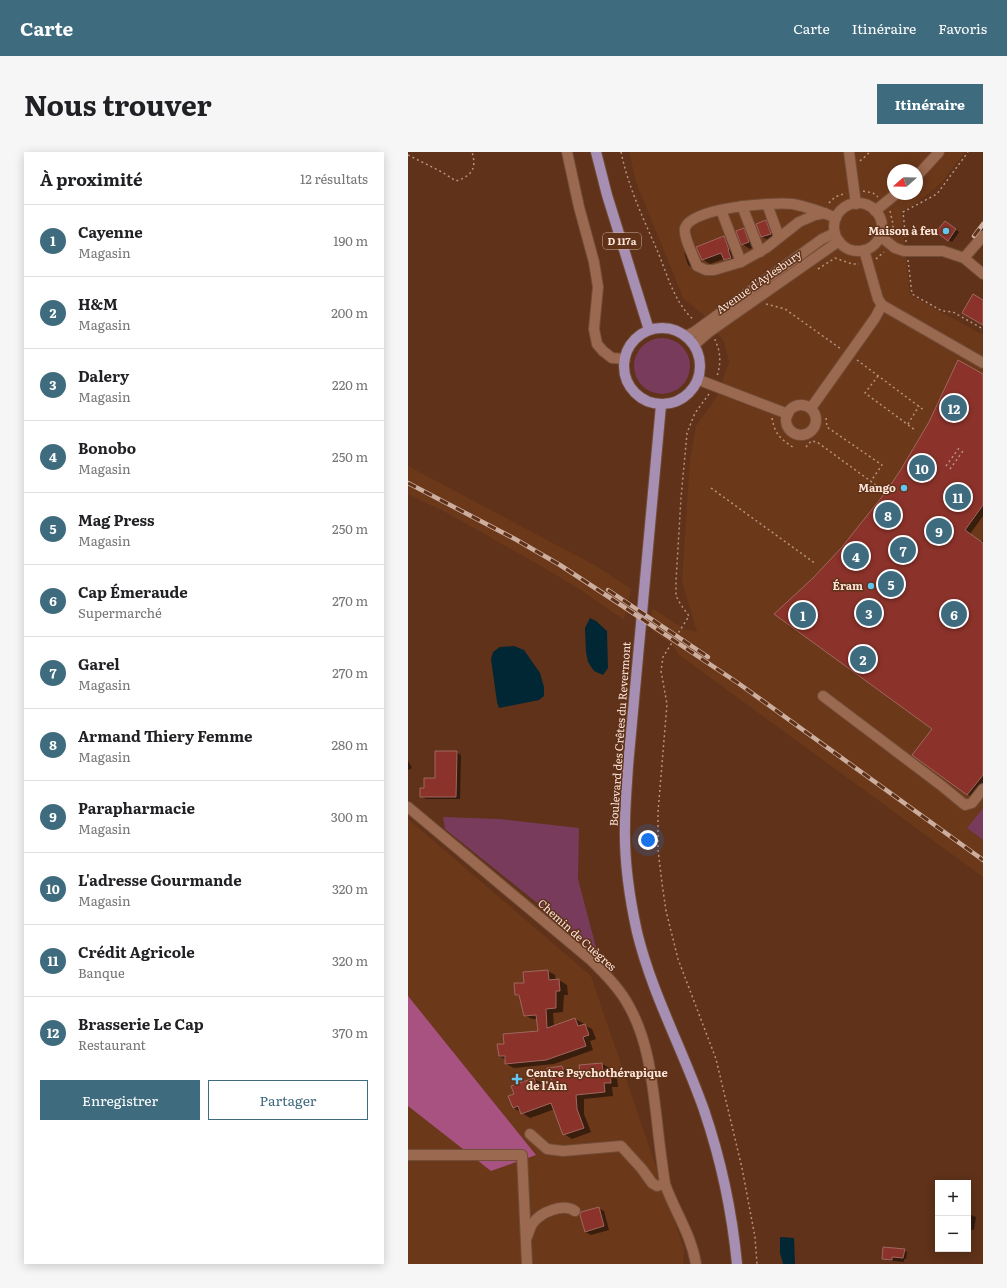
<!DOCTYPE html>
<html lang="fr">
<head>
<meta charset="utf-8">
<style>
  :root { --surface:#fff; --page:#f6f6f6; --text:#202124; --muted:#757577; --line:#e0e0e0; --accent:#3f6b7f }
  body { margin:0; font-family:Literata,serif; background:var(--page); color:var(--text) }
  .controls { position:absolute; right:12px; bottom:12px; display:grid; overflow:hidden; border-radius:0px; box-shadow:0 2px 10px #0003 }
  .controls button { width:36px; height:36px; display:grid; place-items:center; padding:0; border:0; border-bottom:1px solid var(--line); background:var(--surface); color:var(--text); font:20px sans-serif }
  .compass { position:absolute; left:479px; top:12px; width:36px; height:36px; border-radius:50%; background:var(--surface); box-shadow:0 2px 10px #0003; rotate:250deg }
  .you { position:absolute; left:240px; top:688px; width:14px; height:14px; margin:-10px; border:3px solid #fff; border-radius:50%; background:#1a73e8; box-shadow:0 0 0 6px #1a73e833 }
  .badge { display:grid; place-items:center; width:26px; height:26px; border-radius:50%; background:var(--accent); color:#fff; font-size:13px; font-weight:700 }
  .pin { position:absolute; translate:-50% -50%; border:2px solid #fff; box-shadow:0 1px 4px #0006 }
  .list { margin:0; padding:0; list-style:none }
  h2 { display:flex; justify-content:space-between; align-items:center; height:52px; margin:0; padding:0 16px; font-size:17px }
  h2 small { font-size:13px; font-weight:400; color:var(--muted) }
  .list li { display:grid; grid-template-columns:26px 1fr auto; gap:12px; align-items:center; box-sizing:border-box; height:72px; padding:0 16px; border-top:1px solid var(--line) }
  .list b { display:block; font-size:15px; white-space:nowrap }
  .list p { margin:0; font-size:13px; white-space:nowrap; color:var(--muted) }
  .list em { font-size:13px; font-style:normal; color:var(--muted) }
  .actions { display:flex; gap:8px; padding:12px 16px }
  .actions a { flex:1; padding:9px 0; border:1px solid var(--accent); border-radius:0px; text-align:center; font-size:14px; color:var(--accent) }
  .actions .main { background:var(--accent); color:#fff }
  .map { position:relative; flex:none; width:575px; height:1112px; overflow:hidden; border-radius:0px }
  header { display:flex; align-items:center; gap:24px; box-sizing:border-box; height:56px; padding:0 20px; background:var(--accent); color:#fff }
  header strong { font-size:19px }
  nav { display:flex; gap:22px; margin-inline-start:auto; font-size:14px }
  .intro { display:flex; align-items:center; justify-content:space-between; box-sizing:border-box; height:96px; padding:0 24px }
  h1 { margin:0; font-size:28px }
  .button { padding:10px 18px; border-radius:0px; background:var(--accent); color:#fff; font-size:14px; font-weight:700 }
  main { display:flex; gap:24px; padding:0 24px }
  aside { flex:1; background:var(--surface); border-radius:0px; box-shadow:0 2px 10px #0003 }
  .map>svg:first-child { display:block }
  .built { fill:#6c381a; fill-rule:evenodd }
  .green { fill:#783b5c }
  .forest { fill:#a75280 }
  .water { fill:#012735 }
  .shadow { fill:#0007 }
  .building { fill:#8b322a; stroke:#9f675f }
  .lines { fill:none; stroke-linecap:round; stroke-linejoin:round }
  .minor-casing { stroke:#724d38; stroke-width:12 }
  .major-casing { stroke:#724d38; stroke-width:12 }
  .path { stroke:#b59482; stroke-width:1.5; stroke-dasharray:2 3; stroke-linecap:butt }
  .minor { stroke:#9b694f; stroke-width:10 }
  .major { stroke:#a78eb3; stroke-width:10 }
  .rail-casing { stroke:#ccae9f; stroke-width:4.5 }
  .rail { stroke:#5f3219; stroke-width:3; stroke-dasharray:9; stroke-linecap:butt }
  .poi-dot { fill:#64c5ee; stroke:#5f3219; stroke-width:1.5 }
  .labels { text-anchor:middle; stroke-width:3; stroke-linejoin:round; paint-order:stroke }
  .shield { fill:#5f3219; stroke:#cdaf9f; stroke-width:1 }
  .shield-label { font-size:10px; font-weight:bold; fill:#fce4d9 }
  .poi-label { font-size:11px; font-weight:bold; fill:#fce4d9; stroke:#5f3219; text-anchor:end }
  .street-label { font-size:11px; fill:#fce4d9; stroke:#5f3219 }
</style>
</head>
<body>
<header>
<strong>Carte</strong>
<nav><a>Carte</a><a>Itinéraire</a><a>Favoris</a></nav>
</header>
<div class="intro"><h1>Nous trouver</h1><a class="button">Itinéraire</a></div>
<main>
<aside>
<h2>À proximité<small>12 résultats</small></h2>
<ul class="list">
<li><span class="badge">1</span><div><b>Cayenne</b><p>Magasin</p></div><em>190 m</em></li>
<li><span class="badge">2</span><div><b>H&amp;M</b><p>Magasin</p></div><em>200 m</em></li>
<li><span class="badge">3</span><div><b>Dalery</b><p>Magasin</p></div><em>220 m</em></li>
<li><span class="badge">4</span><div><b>Bonobo</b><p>Magasin</p></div><em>250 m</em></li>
<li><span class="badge">5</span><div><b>Mag Press</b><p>Magasin</p></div><em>250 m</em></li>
<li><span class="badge">6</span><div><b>Cap Émeraude</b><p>Supermarché</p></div><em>270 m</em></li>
<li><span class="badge">7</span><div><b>Garel</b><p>Magasin</p></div><em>270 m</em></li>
<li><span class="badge">8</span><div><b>Armand Thiery Femme</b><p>Magasin</p></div><em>280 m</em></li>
<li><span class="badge">9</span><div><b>Parapharmacie</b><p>Magasin</p></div><em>300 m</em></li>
<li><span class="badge">10</span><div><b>L'adresse Gourmande</b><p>Magasin</p></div><em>320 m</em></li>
<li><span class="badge">11</span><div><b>Crédit Agricole</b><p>Banque</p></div><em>320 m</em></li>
<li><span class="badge">12</span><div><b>Brasserie Le Cap</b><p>Restaurant</p></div><em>370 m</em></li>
</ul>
<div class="actions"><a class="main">Enregistrer</a><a>Partager</a></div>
</aside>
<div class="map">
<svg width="575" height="1112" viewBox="0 0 575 1112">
  <rect width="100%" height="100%" fill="#5f3219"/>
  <g class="built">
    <path d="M221 0H557L534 30 510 50 493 60 502 143 575 183V656L559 676 575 688V725L270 502 265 493 242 477 244 456 276 477 289 480 274 429 282 307 288 274 308 246 321 210 316 190 298 165 275 146 228 30ZM485 18H509V42H485Z"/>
    <polygon points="0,314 190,415 223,437 216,468 173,438 131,413 41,362 0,342"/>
    <polygon points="0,667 183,824 276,1097 275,1112 0,1112"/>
  </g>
  <g class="green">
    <circle cx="254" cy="214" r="28"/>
    <polygon points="575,656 575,688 559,676"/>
    <polygon points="35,665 92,667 171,676 170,727 189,799 37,677"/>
  </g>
  <polygon class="forest" points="0,844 128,1003 83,1019 0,954"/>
  <g class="water">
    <polygon points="182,466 188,469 199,479 200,516 195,523 186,519 180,510 178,500 177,476"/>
    <polygon points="106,494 116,498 132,521 136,535 136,544 131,548 91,556 89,550 83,507 85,500 92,495"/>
    <polygon points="372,1085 386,1086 387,1112 375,1112 372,1101"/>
  </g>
  <g class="shadow">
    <polygon points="358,69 365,73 370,86 362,89 354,85"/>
    <polygon points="541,72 551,80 544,90 540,88"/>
    <polygon points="336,77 343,82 348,94 342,97 334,92"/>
    <polygon points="316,85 324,89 330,110 324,112 316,107 302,112 294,107"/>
    <polygon points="276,100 283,105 287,118 280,113"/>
    <polygon points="575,223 575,364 562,382 573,390 575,388 575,633 565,645 559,642 525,576 406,426 435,396"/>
    <polygon points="48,600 53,603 52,647 18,647 13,644 17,637 28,627"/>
    <polygon points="0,609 4,616 0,618"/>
    <polygon points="140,819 147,823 148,829 151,828 159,833 160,843 156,843 155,860 145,861 146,874 167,867 175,871 176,873 184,877 188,887 182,889 185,898 146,912 106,916 98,912 98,908 91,904 97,893 131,880 130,867 124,867 116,863 113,845 108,843 117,831"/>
    <polygon points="194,912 202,916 202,920 209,924 210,935 204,935 205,944 176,947 176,962 183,980 164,987 156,982 147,957 122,966 106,956 102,945 107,943 126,927 134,931 134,934 145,930 153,916 161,920 163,924 173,923 172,914"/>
    <polygon points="190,1056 196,1059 201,1078 183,1083 177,1080"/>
    <polygon points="560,1062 568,1065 566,1078 560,1077"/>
    <polygon points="496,1098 499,1100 498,1107 496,1107 496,1110 478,1108 475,1106"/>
  </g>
  <g class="building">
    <polygon points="358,68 363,82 353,85 348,72"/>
    <polygon points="537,69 548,77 540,89 528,80"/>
    <polygon points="336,76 341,90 333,93 328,79"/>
    <polygon points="316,84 321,98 320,98 323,106 316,108 313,101 294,108 288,95"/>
    <polygon points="565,142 575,148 575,173 554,161"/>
    <polygon points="550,208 575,222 575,353 557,378 575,391 575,623 559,643 504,603 524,577 366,462 405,426 434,395 477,341 492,319 521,270"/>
    <polygon points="27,599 49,599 48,645 12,645 12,636 16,636 16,626 27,626"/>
    <polygon points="140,818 141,828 151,827 152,839 148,839 148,856 138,857 139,876 167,866 170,874 177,872 181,883 175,885 178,894 138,908 97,912 97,904 91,904 89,892 96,892 95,882 130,879 128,863 116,864 111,843 107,843 106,831 116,831 115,820"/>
    <polygon points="194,911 195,919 202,919 203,931 196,931 197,940 168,943 169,957 176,976 155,983 143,951 113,962 110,954 105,956 100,944 106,942 103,934 126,926 129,934 144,929 139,916 154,914 157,923 172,922 171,913"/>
    <polygon points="191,1055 196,1074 177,1080 172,1063 173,1060"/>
    <polygon points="475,1095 497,1097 495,1106 484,1105 484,1108 474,1107"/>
  </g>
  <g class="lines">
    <defs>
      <g id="minor">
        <polyline points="159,0 171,55 186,110 190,135 186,177 189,192 195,199 204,206 217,207"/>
        <polyline points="441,0 448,52"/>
        <polyline points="509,24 531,0"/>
        <circle cx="450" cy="75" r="24"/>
        <polyline points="359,52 371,85"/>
        <polyline points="334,54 352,100"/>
        <polyline points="313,58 333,110"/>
        <polyline points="467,59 488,42"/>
        <path d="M417 61 407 63 391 70 358 96 333 110 306 118H298L289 114C286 105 275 85 277 76 284 55 365 50 385 52 400 55 414 60 428 66"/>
        <polyline points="472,84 487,96 496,99 535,99 556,106 575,122"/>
        <polyline points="456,98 470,147 474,153 575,211"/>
        <polyline points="556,106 575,84"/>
        <polyline points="278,184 286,180 414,87 427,81"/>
        <polyline points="286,193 301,180 431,89"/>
        <polyline points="291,228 380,262"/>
        <circle cx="393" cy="268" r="15"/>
        <polyline points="403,256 467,166 474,153"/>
        <polyline points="415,544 534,634 557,653 564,651 575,637"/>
        <path d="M0 655 184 809C198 823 213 838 222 856 241 891 244 930 249 969 251 990 254 1011 257 1032 267 1060 283 1082 288 1112"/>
        <polyline points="122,982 139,997 155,999 213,994 234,1017 244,1031 249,1034 257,1032"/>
        <polyline points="0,1003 114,1003 119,1112"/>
        <path d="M119 1085C121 1080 122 1075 125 1071 133 1060 155 1051 167 1059"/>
      </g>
      <g id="major">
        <polyline points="188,0 199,43 241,178"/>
        <circle cx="254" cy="214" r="38"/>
        <path d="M253 253 220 614C219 633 217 653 217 672 216 708 221 744 229 780 244 842 275 898 296 958 313 1008 324 1060 329 1112"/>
      </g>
    </defs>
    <use href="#minor" class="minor-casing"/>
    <use href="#major" class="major-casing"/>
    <g class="path">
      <path d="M213 0C220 34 235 66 249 98 259 121 266 151 286 168"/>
      <path d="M0 3 34 20 48 29C64 24 69 16 64 0"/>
      <polyline points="452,9 460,2 461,0"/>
      <polyline points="509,37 513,33"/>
      <polyline points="455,39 465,41 470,45"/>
      <polyline points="497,47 503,42"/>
      <polyline points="421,51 427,45 438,41"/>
      <polyline points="482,59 485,72 485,81"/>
      <polyline points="498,90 495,60 529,42 560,0"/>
      <polyline points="468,107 476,100"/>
      <polyline points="500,108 504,142 534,159 545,160 575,177"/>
      <polyline points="410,117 427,106 444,112 451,112"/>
      <polyline points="358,152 377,157 433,197"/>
      <path d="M308 188H307C313 200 313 212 309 224"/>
      <polyline points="449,208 517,259"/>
      <polyline points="470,224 457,241 507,278"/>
      <polyline points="301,242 287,261 279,281 273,346 268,429 268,444 273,453 281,464 255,505 253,519 259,552 250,660 250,698 254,731 258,759 270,807 308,907 334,1016 347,1085 349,1112"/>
      <path d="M364 266C367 283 372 286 386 296"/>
      <polyline points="418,266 419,275 474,313 463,329"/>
      <polyline points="500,272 511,254"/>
      <polyline points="398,295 403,289 409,290 472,336"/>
      <polyline points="538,314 551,296"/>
      <polyline points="542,317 555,299"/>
      <polyline points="303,336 408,412"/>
    </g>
    <use href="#minor" class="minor"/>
    <use href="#major" class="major"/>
    <defs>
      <g id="rail">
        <polyline points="566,84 575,72"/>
        <polyline points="0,331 107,387 152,413 213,453 330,531 575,708"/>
        <polyline points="200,438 300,505"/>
      </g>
    </defs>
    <use href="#rail" class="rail-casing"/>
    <use href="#rail" class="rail"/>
  </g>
  <g class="poi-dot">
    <circle cx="538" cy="79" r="4"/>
    <circle cx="496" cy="336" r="4"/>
    <circle cx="463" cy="434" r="4"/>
    <path d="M107 921h4v4h4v4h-4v4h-4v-4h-4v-4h4z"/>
  </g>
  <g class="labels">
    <rect class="shield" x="195" y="81" width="38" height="16" rx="3"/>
    <g class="shield-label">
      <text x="214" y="93">D 117a</text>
    </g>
    <g class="poi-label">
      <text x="530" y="83">Maison à feu</text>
      <text x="488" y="340">Mango</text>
      <text x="455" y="438">Éram</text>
      <text x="118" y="925" text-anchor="start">Centre Psychothérapique<tspan x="118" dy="13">de l'Ain</tspan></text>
    </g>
    <g class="street-label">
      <text transform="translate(351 130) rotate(-35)" y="4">Avenue d'Aylesbury</text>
      <text transform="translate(212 582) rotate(-86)" y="4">Boulevard des Crêtes du Revermont</text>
      <text transform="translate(169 783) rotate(42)" y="4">Chemin de Cuègres</text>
    </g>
  </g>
</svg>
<div class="controls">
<button>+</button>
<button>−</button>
</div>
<svg class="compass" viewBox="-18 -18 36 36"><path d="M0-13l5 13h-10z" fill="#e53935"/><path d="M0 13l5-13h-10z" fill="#757577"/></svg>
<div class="you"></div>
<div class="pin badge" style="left:395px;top:463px">1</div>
<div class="pin badge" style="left:455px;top:507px">2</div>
<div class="pin badge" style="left:461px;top:461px">3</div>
<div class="pin badge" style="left:448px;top:404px">4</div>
<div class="pin badge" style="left:483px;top:432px">5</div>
<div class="pin badge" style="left:546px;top:462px">6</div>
<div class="pin badge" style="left:495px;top:398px">7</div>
<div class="pin badge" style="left:480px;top:363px">8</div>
<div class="pin badge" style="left:531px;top:379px">9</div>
<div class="pin badge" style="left:514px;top:316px">10</div>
<div class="pin badge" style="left:550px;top:345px">11</div>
<div class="pin badge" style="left:546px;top:256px">12</div>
</div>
</main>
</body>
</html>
